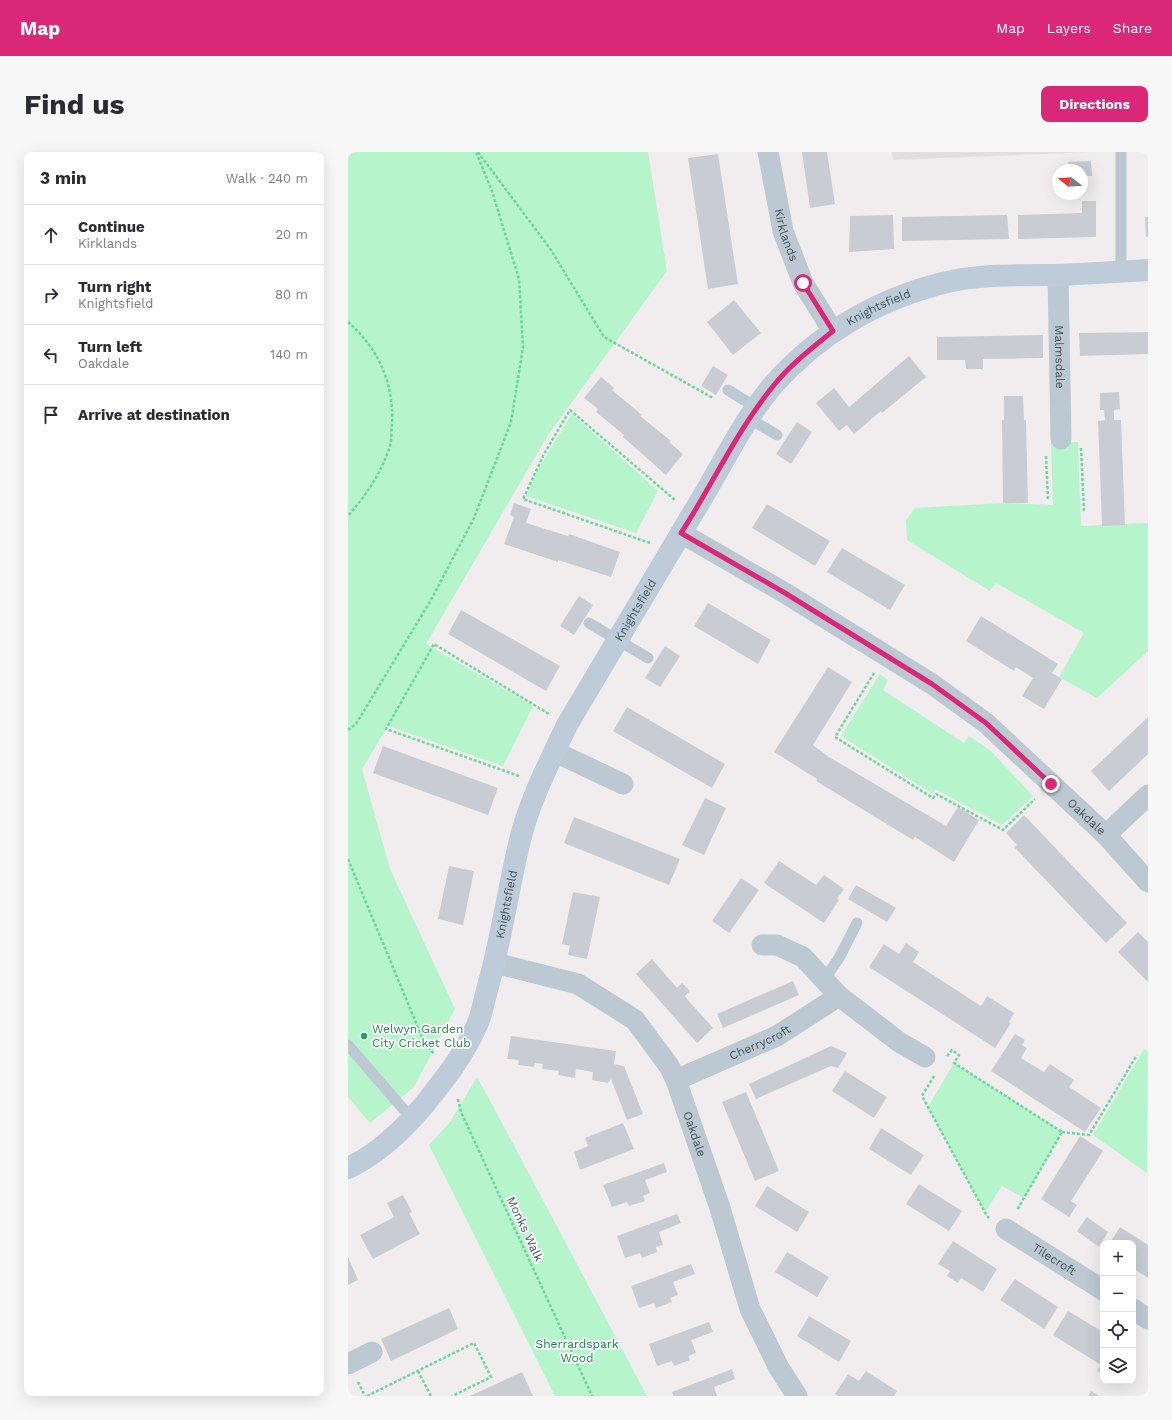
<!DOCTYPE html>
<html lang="en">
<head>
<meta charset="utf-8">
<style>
  :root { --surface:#fff; --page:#f7f7f7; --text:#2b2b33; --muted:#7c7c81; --line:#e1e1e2; --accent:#db2777 }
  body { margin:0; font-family:"Work Sans",sans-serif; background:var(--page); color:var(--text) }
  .controls { position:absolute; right:12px; bottom:12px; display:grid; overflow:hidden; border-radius:8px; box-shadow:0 4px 16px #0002 }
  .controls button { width:36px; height:36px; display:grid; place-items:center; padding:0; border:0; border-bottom:1px solid var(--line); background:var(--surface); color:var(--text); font:20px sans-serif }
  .compass { position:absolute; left:704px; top:12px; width:36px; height:36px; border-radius:50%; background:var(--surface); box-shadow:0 4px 16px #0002; rotate:287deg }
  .stop { position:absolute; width:12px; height:12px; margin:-9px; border:3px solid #db2777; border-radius:50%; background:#fff }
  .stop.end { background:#db2777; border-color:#fff; box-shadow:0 1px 4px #0008 }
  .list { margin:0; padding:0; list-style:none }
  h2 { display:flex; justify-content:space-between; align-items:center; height:52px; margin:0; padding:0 16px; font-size:17px }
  h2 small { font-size:13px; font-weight:400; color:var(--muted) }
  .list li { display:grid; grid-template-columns:26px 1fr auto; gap:12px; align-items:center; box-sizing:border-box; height:60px; padding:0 16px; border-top:1px solid var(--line) }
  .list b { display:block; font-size:15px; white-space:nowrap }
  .list p { margin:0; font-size:13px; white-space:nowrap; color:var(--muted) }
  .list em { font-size:13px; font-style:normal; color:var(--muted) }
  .icon { flex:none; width:22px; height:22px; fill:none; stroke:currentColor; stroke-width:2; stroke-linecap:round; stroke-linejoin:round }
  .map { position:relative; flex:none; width:800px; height:1244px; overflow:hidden; border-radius:8px }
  header { display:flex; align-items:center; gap:24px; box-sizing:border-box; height:56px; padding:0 20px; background:var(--accent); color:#fff }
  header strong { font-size:19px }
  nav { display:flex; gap:22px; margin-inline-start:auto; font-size:14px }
  .intro { display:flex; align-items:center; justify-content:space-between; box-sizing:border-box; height:96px; padding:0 24px }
  h1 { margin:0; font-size:28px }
  .button { padding:10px 18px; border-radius:8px; background:var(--accent); color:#fff; font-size:14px; font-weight:700 }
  main { display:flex; gap:24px; padding:0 24px }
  aside { flex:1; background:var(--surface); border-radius:8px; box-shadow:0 4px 16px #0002 }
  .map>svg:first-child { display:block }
  .education { fill:#e2dedf }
  .green { fill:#b6f4cc }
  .building { fill:#c9cdd3 }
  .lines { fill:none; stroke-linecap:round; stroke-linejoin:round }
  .path { stroke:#6ad69c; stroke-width:2.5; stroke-dasharray:3 2; stroke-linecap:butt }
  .lane { stroke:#bcc9d2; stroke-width:11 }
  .street { stroke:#bcc9d2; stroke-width:21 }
  .secondary { stroke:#beccd9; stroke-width:22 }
  .route { stroke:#db2777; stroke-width:5 }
  .leisure-dot { fill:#2e9e5b; stroke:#fff; stroke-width:1.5 }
  .labels { text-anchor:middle; stroke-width:3.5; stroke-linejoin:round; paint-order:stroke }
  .street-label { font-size:12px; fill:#44525d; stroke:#fff }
  .leisure-label { font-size:12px; fill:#27864d; stroke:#fff; text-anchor:start }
  .park-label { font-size:12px; fill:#0c8745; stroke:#fff }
</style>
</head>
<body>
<header>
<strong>Map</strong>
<nav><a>Map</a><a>Layers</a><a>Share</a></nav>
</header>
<div class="intro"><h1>Find us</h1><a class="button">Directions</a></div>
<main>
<aside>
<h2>3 min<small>Walk · 240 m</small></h2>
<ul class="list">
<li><svg class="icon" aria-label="ahead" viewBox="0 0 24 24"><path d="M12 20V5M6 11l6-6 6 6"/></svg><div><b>Continue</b><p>Kirklands</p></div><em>20 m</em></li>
<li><svg class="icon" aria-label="right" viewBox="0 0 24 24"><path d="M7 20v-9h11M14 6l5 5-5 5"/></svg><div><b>Turn right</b><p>Knightsfield</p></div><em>80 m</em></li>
<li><svg class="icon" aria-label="left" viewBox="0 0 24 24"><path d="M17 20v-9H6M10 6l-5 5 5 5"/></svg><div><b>Turn left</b><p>Oakdale</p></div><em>140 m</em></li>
<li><svg class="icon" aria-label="arrive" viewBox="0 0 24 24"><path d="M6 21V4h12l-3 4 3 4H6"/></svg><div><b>Arrive at destination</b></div></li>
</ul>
</aside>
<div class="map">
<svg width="800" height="1244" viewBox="0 0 800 1244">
  <rect width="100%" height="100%" fill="#f1edee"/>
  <polygon class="education" points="544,0 743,0 545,8"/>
  <g class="green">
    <polygon points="0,0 300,0 319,119 200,283 78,492 185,554 155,614 40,574 14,617 42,717 107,857 66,935 22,971 0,945"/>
    <polygon points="224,262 310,339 288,381 178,344 190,317"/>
    <polygon points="730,290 733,374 800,371 800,499 749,546 711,525 736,481 648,431 642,439 559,388 558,368 567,356 655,351 705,353 703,291"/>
    <polygon points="532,522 540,528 535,538 616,591 621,584 643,599 685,644 654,673 587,637 585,642 493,584"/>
    <polygon points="796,897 800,899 799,1021 745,983"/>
    <polygon points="606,911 714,980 676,1046 654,1034 637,1060 580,955"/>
    <polygon points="129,925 153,969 299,1244 207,1244 81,993 102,970"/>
  </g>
  <g class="building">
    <polygon points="454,0 479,0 487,52 462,56"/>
    <polygon points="370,2 390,132 360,137 340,6"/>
    <polygon points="743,9 744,24 734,24 734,18 720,18 720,10"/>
    <polygon points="734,49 748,49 748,85 670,87 670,63 734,61"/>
    <polygon points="545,63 546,97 501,100 502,64"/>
    <polygon points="659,63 661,87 554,89 554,65"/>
    <polygon points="797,65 800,65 800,85 798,85"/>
    <polygon points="386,148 413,181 385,203 359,170"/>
    <polygon points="800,180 800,202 732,204 731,181"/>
    <polygon points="695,183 695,206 635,207 635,217 618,217 617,208 589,208 589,185"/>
    <polygon points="561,204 578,225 534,261 533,259 506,282 499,273 491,279 468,251 486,236 501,255"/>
    <polygon points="365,214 380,223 368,243 353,234"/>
    <polygon points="253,225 266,236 264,238 294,263 292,264 323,289 321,290 335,302 318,323 275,285 276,283 248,260 250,257 236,246"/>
    <polygon points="771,240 772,257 766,258 766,268 773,268 777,373 754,374 750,269 757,268 756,258 752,258 752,241"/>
    <polygon points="656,244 675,244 676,268 678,268 680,351 655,351 654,268 656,268"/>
    <polygon points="449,270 464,280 443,312 428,302"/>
    <polygon points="166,351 183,357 178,371 220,384 221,382 272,400 263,425 210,408 210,410 156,392 166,365 162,363"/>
    <polygon points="419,352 482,389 467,414 404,376"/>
    <polygon points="494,396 557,433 542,458 479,420"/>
    <polygon points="231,444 245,453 226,483 212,474"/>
    <polygon points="360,451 423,488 410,512 346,474"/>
    <polygon points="113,458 212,514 198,539 100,482"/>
    <polygon points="633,464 710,512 704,521 714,527 696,557 674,544 685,526 668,515 666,519 618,489"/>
    <polygon points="317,494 332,504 312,535 297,526"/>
    <polygon points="480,515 504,530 465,593 481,605 598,674 610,655 631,668 606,710 567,685 565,688 468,629 469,627 426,600"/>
    <polygon points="279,555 377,612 364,636 265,579"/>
    <polygon points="800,565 800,602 761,639 743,619"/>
    <polygon points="35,594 150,636 140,663 25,621"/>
    <polygon points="357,646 378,656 356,703 334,693"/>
    <polygon points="676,663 779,771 758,791 666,695 669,693 658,681"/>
    <polygon points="226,665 332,707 321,733 216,691"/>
    <polygon points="431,709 468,733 476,723 496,737 489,747 491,748 476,771 416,731"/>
    <polygon points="101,714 126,719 115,773 90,767"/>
    <polygon points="393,726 411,738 381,781 364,769"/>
    <polygon points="508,733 548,756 539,770 500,747"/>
    <polygon points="225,740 252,745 239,807 220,803 222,794 214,792"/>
    <polygon points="790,780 800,790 800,830 770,800"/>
    <polygon points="558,791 571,800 565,810 633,854 639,844 666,861 661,870 663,871 647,896 521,815 536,792 551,802"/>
    <polygon points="304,807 329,836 334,831 342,839 337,844 339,847 365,876 349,891 288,822"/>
    <polygon points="445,829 451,843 375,876 369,862"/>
    <polygon points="667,882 677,888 674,893 679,896 673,906 696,920 702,912 726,928 721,935 753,956 737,980 643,919"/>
    <polygon points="163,884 268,899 266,912 276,914 295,962 279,968 263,927 260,931 244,928 245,920 228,917 227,926 210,923 211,919 194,917 195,912 187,911 186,915 170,913 171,908 159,907"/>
    <polygon points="483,894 499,901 490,916 483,914 408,947 401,932"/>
    <polygon points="497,919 539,945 526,966 484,939"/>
    <polygon points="398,940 431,1019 407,1029 374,950"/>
    <polygon points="275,971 286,997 232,1018 226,1000 240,994 237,986"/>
    <polygon points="533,976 576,1003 563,1023 521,997"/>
    <polygon points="732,984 755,999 723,1049 729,1053 721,1065 693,1047"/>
    <polygon points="316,1011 319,1020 297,1028 302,1041 295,1044 297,1049 281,1054 279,1050 264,1055 255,1033"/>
    <polygon points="571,1032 614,1059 601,1079 558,1052"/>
    <polygon points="419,1034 461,1060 449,1080 407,1054"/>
    <polygon points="55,1043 64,1060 61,1061 72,1082 25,1107 12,1083 46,1065 39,1051"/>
    <polygon points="329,1062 333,1071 311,1080 315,1093 308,1095 309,1100 294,1106 292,1101 277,1106 269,1084"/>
    <polygon points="739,1065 760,1080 751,1095 729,1079"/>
    <polygon points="772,1075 800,1093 800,1126 785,1116 785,1091 762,1091"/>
    <polygon points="605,1089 649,1117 635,1140 613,1126 610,1131 599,1124 602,1119 590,1112"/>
    <polygon points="439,1100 481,1125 469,1145 427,1120"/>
    <polygon points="0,1105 10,1128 0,1133"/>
    <polygon points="343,1112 347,1122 325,1130 330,1143 322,1146 324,1150 308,1156 306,1151 291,1156 283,1134"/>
    <polygon points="667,1127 710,1155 696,1177 652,1148"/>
    <polygon points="101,1156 110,1177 43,1209 33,1187"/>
    <polygon points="720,1159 755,1180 755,1223 749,1219 753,1213 705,1183"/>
    <polygon points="461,1164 503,1189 491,1210 449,1184"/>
    <polygon points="361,1170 365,1180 343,1188 348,1201 340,1204 342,1208 326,1214 324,1209 309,1214 301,1192"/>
    <polygon points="384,1217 387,1227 366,1235 369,1244 325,1244 324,1240"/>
    <polygon points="518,1219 549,1239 546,1244 490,1244 487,1242 500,1222 511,1229"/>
    <polygon points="174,1220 185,1244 122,1244"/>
    <polygon points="743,1239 751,1244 740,1244"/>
  </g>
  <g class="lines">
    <g class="path">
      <polyline points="130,0 203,98 256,185 365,246"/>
      <path d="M0 170C31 197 46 232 44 272 43 279 44 287 42 294 34 320 18 343 0 364"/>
      <polyline points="733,296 736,359"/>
      <polyline points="698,304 700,349"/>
      <polyline points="302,391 175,347 196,302 222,258 327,348"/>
      <polyline points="526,521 487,585 585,646 588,642 655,678 687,647"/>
      <polyline points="0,578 8,572 83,448 126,366 163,270 175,195 171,127 144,39 128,0"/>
      <polyline points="171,624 38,577 86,492 201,562"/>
      <polyline points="0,707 76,890 87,903"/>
      <polyline points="599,904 604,898 611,903 606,911 714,980 669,1058"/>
      <polyline points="586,924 574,944 639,1064 641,1066"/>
      <polyline points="110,947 113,960 244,1244"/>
      <polyline points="714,980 741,983 789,903"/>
      <polyline points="70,1219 83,1244"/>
      <polyline points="10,1230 17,1244"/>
      <polyline points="19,1244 126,1191 143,1225 104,1244"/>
    </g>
    <g class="lane">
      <polyline points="773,0 773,120"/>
      <polyline points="380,238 409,256"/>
      <polyline points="402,267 429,283"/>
      <polyline points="241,471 300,506"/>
      <polyline points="476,828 491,806 509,771"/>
      <polyline points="0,893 64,967"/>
    </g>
    <g class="street">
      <path id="s1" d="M420 0 435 79 455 131 485 179"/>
      <path id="s2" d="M710 123 713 287"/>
      <path id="s3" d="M333 381 437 441 584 532 638 571 758 683 800 730"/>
      <polyline points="207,600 275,632"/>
      <polyline points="758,683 800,643"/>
      <polyline points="414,793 429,793 455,805 491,844"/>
      <path id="s4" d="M147 811 230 832 287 868 321 914 328 928 372 1056 402 1157 431 1216 449 1244"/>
      <path id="s5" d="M328 928 429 884 491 844 551 890 577 905"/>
      <path id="s6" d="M658 1077 755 1138"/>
      <polyline points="785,1157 800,1167"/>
      <polyline points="0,1212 24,1200"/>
    </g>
    <path class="secondary" id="s7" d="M0 1016C30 1002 55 978 76 953 96 928 116 903 129 873 134 862 136 849 139 838 153 789 160 738 172 688 181 650 202 609 219 573 261 503 303 432 345 361 371 320 395 267 427 231 471 182 527 149 591 132 629 122 668 123 707 123 738 122 769 120 800 118"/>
  </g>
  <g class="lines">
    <path class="route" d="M455 131 485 179C464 196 443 212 426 233 389 278 365 332 333 381L437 441 584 532 638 571 703 632"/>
  </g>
  <circle class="leisure-dot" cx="16" cy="884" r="4"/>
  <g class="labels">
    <g class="street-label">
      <text dy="4" stroke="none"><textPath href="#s1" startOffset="85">Kirklands</textPath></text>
      <text dy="4" stroke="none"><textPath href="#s7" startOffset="1040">Knightsfield</textPath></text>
      <text dy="4" stroke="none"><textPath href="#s2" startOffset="82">Malmsdale</textPath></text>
      <text dy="4" stroke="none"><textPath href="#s7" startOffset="644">Knightsfield</textPath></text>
      <text dy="4" stroke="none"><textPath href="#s3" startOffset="497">Oakdale</textPath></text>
      <text dy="4" stroke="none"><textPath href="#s7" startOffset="320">Knightsfield</textPath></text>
      <text dy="4" stroke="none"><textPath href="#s5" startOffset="92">Cherrycroft</textPath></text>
      <text dy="4" stroke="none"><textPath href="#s4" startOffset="283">Oakdale</textPath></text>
      <text transform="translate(177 1077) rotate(65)" y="4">Monks Walk</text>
      <text dy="4" stroke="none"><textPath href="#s6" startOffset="57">Tilecroft</textPath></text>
    </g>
    <g class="leisure-label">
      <text x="24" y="881">Welwyn Garden<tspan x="24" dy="14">City Cricket Club</tspan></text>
    </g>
    <g class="park-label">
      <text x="229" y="1196">Sherrardspark<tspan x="229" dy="14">Wood</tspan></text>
    </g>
  </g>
</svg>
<div class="controls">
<button>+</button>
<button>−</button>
<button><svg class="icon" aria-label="locate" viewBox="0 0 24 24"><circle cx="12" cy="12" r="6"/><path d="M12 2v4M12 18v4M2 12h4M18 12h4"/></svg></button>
<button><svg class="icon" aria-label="layers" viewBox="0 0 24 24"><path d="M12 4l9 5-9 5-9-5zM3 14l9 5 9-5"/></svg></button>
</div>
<svg class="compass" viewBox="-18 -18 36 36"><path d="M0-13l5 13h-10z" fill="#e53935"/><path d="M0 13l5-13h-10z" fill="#7c7c81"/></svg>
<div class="stop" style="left:455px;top:131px"></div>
<div class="stop end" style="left:703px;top:632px"></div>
</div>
</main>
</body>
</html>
